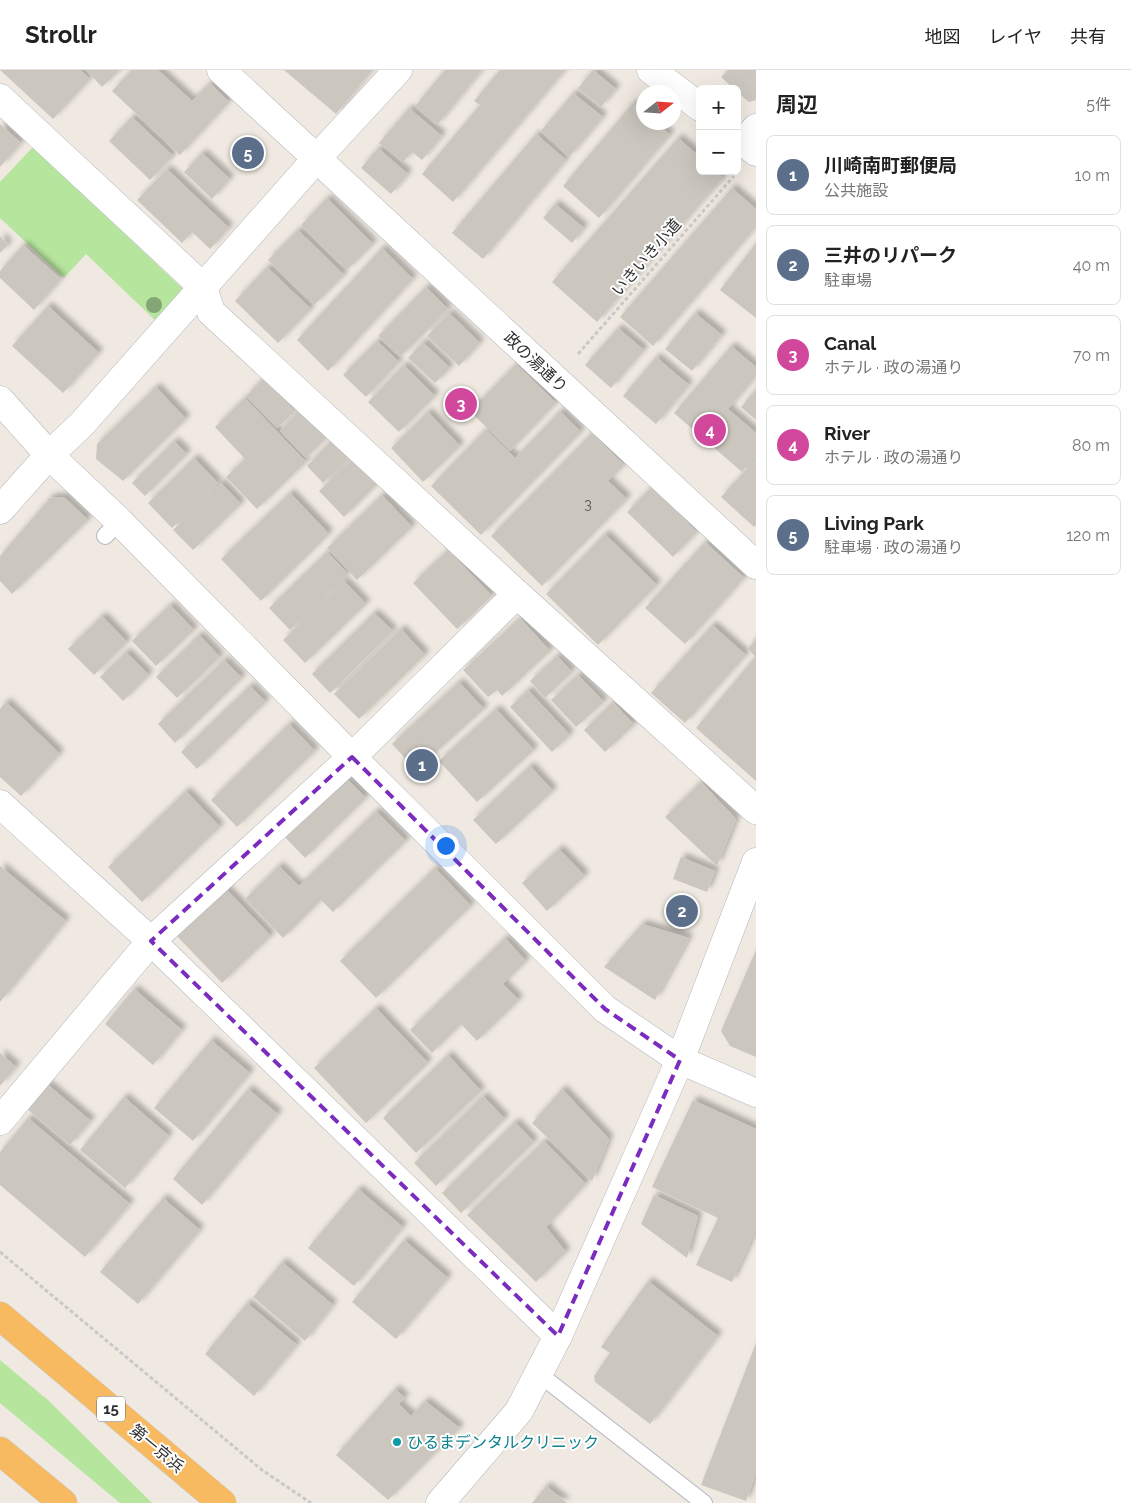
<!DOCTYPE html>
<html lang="ja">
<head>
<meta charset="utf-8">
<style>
  :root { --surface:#fff; --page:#f2f2f2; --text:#222; --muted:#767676; --line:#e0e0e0; --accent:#111827 }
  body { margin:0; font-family:Raleway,"Noto Sans JP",sans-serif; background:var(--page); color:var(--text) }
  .controls { position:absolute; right:15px; top:15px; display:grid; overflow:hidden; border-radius:8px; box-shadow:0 5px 20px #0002 }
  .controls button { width:45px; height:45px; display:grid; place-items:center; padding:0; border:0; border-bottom:1px solid var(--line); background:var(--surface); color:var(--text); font:25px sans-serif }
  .compass { position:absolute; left:636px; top:15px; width:45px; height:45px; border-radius:50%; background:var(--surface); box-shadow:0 5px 20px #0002; rotate:73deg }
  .you { position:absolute; left:445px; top:775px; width:18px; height:18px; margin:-12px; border:4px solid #fff; border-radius:50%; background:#1a73e8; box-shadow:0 0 0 8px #1a73e833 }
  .badge { display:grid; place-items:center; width:32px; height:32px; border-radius:50%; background:var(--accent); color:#fff; font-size:16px; font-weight:700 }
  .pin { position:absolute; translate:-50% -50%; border:2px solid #fff; box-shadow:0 1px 5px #0006 }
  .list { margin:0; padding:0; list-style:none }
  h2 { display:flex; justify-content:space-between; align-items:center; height:65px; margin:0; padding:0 20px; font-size:21px }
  h2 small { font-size:16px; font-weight:400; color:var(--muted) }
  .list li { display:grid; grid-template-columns:32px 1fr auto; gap:15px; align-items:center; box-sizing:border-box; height:80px; margin:0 10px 10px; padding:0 10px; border:1px solid var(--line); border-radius:8px }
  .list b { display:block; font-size:19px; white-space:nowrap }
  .list p { margin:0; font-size:16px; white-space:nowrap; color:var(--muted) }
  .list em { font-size:16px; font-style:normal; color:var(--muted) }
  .map { position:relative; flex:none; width:756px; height:1433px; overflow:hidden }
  header { display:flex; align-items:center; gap:30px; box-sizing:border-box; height:70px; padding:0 25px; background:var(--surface); border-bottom:1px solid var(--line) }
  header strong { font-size:24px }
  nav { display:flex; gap:28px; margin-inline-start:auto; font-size:18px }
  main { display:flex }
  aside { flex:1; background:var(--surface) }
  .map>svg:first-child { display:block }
  .green { fill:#b6e59e }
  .building { fill:#cbc7bf; filter:url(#shadow) }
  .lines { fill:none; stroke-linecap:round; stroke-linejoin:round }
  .service-casing { stroke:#b4b7c1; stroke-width:18 }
  .minor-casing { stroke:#b4b7c1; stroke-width:29 }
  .tertiary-casing { stroke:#b4b7c1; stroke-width:29 }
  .trunk-casing { stroke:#c9c9c9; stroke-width:29 }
  .path { stroke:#c9c9c9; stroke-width:3; stroke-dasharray:4 2.5; stroke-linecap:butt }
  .service { stroke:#fff; stroke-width:16 }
  .minor { stroke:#fff; stroke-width:28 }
  .tertiary { stroke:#fff; stroke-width:28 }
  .trunk { stroke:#f8ba60; stroke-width:28 }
  .tree { fill:#84a574 }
  .marked { fill:none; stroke:#7b2cbf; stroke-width:4; stroke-dasharray:10 6; stroke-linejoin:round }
  .culture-dot { fill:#0f9aa8; stroke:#fff; stroke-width:2 }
  .labels { text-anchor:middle; stroke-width:4; stroke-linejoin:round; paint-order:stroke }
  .number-label { font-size:14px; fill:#555452 }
  .shield { fill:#fff; stroke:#6d6d6d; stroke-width:1 }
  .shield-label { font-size:15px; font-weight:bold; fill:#2e2e2e }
  .street-label { font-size:16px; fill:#2e2e2e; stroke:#fff }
  .culture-label { font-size:16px; fill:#0d838f; stroke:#fff; text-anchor:start }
</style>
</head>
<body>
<header>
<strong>Strollr</strong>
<nav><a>地図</a><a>レイヤ</a><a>共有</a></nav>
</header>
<main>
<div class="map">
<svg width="756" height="1433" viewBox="0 0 756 1433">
  <defs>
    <filter id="shadow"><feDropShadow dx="4.5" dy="-4.5" stdDeviation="2.5" flood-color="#0004"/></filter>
  </defs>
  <rect width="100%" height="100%" fill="#efe9e1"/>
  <g class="green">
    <polygon points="33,77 184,220 156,251 86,184 64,208 0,148 0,112"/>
    <polygon points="0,1290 49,1331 152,1433 120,1433 0,1333"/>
  </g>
  <g class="building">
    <polygon points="0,0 80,0 90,9 53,49"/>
    <polygon points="86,0 120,0 102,17"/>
    <polygon points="132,0 158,0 192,31 210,13 229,32 180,85 112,21"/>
    <polygon points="284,0 372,0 336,44"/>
    <polygon points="445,0 482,0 437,55 415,36"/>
    <polygon points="500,0 565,0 453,132 422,104 480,35 474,31"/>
    <polygon points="593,0 616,19 601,37 578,18"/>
    <polygon points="728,0 756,0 756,30 749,32 737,22 737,19 734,19 721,7"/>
    <polygon points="573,23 603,47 569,87 541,61"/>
    <polygon points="633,33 644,42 644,52 656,52 670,65 599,148 563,116"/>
    <polygon points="409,38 442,66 422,90 412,82 403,92 379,73"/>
    <polygon points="132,47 173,86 150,110 109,71"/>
    <polygon points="0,54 21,73 0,97"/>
    <polygon points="536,64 566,90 483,189 452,163"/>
    <polygon points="678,68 700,87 700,101 716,101 723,108 597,252 552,212"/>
    <polygon points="378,78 408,104 391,124 361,98"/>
    <polygon points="202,83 230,109 212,129 184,102"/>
    <polygon points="167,99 229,158 210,179 192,162 182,173 137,130"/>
    <polygon points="732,118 756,139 756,157 653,276 620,247"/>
    <polygon points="327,128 373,174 347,200 301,155"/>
    <polygon points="555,134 584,158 572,173 543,148"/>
    <polygon points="298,160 344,205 314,235 268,190"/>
    <polygon points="0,166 8,175 0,183"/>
    <polygon points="756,173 756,248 720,220"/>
    <polygon points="23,175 61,209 34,240 0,208 0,201"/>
    <polygon points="382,178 413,209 328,301 297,270"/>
    <polygon points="267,197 311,239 278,273 235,231"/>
    <polygon points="426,217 448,239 400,287 378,266"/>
    <polygon points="48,236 99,283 63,323 12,276"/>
    <polygon points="449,243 480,273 459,296 427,266"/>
    <polygon points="695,243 722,265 692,301 665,279"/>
    <polygon points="618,258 644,280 611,318 585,295"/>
    <polygon points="377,271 399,292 366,327 343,305"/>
    <polygon points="423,272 450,298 435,313 408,288"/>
    <polygon points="731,276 756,297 756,306 728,339 756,363 756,385 742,402 674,343"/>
    <polygon points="656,287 689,315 656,354 623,326"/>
    <polygon points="516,294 556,333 510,381 470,341"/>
    <polygon points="404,295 435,326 399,362 368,332"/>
    <polygon points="264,308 295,341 277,358 246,326"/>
    <polygon points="156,317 186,349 123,411 96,389 97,374"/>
    <polygon points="756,319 756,350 741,337"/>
    <polygon points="245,328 306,392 257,439 226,407 245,389 215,357"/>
    <polygon points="301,340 327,367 306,388 280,361"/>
    <polygon points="560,341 581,362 481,465 431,416 486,359 515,388"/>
    <polygon points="428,342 460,376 423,412 391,378"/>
    <polygon points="592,363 624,395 608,411 627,429 542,516 491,466"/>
    <polygon points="174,371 187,384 145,426 132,413"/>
    <polygon points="331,371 348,389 323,413 307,396"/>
    <polygon points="194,388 218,413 172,458 148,433"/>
    <polygon points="353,389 377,414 344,447 319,421"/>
    <polygon points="756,389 756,455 754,457 721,427"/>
    <polygon points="221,413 241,434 193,480 173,460"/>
    <polygon points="652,417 697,462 673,487 627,442"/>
    <polygon points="290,423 329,464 261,531 221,489"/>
    <polygon points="382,425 412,457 357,510 327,478"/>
    <polygon points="64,427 88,450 12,524 0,511 0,486 50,428"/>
    <polygon points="605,464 657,515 598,575 546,524"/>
    <polygon points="705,472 744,508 685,574 645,538"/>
    <polygon points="448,480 492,526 457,559 413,513"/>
    <polygon points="327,482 348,504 290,560 269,538"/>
    <polygon points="344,511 366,534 305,593 283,570"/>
    <polygon points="170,535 194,560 156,596 132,571"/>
    <polygon points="374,543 393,561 330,623 312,604"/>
    <polygon points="102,546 127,572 94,605 68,579"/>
    <polygon points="520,548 550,581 502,626 497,620 488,627 463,600"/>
    <polygon points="712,555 746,585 685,653 651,623"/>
    <polygon points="401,559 425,585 359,649 334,624"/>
    <polygon points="199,565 220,587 177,628 156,607"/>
    <polygon points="756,569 756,711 696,658 755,587 748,578"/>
    <polygon points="126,582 149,605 123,631 100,607"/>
    <polygon points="557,586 572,602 545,628 530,611"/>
    <polygon points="224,590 242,608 175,673 158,654"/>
    <polygon points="578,605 604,632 576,657 551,630"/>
    <polygon points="459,612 484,639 416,700 392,674"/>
    <polygon points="250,616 266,632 197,699 181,682"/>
    <polygon points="528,620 570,665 552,682 510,637"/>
    <polygon points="6,632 60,684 21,726 0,707 0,639"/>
    <polygon points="613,632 634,655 605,682 584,660"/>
    <polygon points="496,639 534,680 477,732 439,691"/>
    <polygon points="289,654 315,681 237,757 211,730"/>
    <polygon points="530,696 553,721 496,774 473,750"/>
    <polygon points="343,705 366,728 305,788 282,764"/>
    <polygon points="701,712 736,749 717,796 665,747"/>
    <polygon points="186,721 220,757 142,832 108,797"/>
    <polygon points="376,741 406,771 333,842 321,830 283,868 245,829 279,796 299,816"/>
    <polygon points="559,779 585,806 547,841 522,813"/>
    <polygon points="681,787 715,801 707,822 673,809"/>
    <polygon points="0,796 66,851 0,932"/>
    <polygon points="435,798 471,836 376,928 340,891"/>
    <polygon points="223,816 271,866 222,913 174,863"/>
    <polygon points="642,854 689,868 655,930 604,897"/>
    <polygon points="505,868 526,891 503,914 519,930 477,971 461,954 432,983 410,960"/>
    <polygon points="756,880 756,987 730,976 721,961"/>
    <polygon points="134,919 182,960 153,995 105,954"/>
    <polygon points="376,938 428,993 366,1053 314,998"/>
    <polygon points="211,970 250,1003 193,1071 154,1038"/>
    <polygon points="0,983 16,997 0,1016"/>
    <polygon points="448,985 481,1021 416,1083 383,1048"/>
    <polygon points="47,1014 91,1051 70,1075 26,1038"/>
    <polygon points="248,1019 278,1044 202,1135 173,1109"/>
    <polygon points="562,1019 609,1069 592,1111 532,1053"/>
    <polygon points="483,1026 505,1049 436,1116 414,1093"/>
    <polygon points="124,1027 169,1066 125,1118 80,1080"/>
    <polygon points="693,1030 756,1059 756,1160 732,1212 696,1195 718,1148 652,1117"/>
    <polygon points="28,1048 130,1134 85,1187 0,1115 0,1082"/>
    <polygon points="515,1052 534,1072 461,1143 442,1123"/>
    <polygon points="544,1071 586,1114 546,1157 566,1182 536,1212 467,1145"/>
    <polygon points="358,1119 403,1157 354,1216 308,1178"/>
    <polygon points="654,1125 698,1146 687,1188 641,1154"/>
    <polygon points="163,1128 200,1160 138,1234 100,1202"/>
    <polygon points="404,1170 448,1208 396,1269 352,1232"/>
    <polygon points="282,1192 333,1235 305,1271 253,1227"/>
    <polygon points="648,1211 718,1266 650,1354 595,1312 594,1306 610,1283 601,1277"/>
    <polygon points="247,1233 297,1275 254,1326 205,1284"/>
    <polygon points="756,1273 756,1403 746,1431 701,1415"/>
    <polygon points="395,1319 405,1328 399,1334 411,1346 425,1331 460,1358 388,1430 336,1385"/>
    <polygon points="546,1416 567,1433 532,1433"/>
  </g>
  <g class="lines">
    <defs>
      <g id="service">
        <polyline points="105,466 119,451"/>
        <polyline points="539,1304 704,1433"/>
      </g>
      <g id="minor">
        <polyline points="221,0 756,495"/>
        <polyline points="0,28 203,217 211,242 517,524 756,740"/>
        <polyline points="744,72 756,58"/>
        <polyline points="0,330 49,385 119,451 352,687 605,939 680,990 756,1023"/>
        <polyline points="0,440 49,385 81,355 317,88 398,0"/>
        <polyline points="0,734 151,871 558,1266"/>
        <polyline points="0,1051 151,871 352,687 517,524"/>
        <polyline points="440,1433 519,1341 558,1266 680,990 756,792"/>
      </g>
      <g id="tertiary">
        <polyline points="651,0 700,37"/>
        <polyline points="737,67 756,82"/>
      </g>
      <g id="trunk">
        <polyline points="0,1246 222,1433"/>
        <polyline points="0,1381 63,1433"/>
      </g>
    </defs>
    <use href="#service" class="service-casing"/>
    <use href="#minor" class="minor-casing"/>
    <use href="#tertiary" class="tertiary-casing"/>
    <use href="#trunk" class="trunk-casing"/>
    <g class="path">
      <polyline points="578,284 734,106"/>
      <polyline points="0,1182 262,1400 311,1433"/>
    </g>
    <use href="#service" class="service"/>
    <use href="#minor" class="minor"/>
    <use href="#tertiary" class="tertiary"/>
    <use href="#trunk" class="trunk"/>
  </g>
  <circle class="tree" cx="154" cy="235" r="8"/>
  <path class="marked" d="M352 687 605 939 680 990 558 1266 151 871Z"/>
  <circle class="culture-dot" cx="397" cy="1372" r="5"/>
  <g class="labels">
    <g class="number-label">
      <text x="588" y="439">3</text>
    </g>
    <rect class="shield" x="97" y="1326.5" width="28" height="25" rx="4"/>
    <g class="shield-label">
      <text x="111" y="1344">15</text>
    </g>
    <g class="street-label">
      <text transform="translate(646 187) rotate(-49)" y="6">いきいき小道</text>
      <text transform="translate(536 292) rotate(43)" y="6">政の湯通り</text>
      <text transform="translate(157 1378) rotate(40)" y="6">第一京浜</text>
    </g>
    <g class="culture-label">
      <text x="407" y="1378">ひるまデンタルクリニック</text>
    </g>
  </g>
</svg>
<div class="controls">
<button>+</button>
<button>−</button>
</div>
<svg class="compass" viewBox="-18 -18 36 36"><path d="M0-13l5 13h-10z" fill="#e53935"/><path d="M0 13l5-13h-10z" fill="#767676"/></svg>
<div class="you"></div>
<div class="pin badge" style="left:422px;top:695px;background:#5c6f8a">1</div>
<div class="pin badge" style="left:682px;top:841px;background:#5c6f8a">2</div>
<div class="pin badge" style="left:461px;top:334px;background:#d1479c">3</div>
<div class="pin badge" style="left:710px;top:360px;background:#d1479c">4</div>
<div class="pin badge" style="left:248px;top:83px;background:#5c6f8a">5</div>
</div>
<aside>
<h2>周辺<small>5件</small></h2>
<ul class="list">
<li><span class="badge" style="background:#5c6f8a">1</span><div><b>川崎南町郵便局</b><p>公共施設</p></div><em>10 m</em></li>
<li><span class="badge" style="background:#5c6f8a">2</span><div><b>三井のリパーク</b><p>駐車場</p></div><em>40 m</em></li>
<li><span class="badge" style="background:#d1479c">3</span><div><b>Canal</b><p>ホテル · 政の湯通り</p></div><em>70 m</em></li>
<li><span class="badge" style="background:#d1479c">4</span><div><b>River</b><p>ホテル · 政の湯通り</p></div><em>80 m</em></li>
<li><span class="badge" style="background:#5c6f8a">5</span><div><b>Living Park</b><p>駐車場 · 政の湯通り</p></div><em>120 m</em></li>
</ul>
</aside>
</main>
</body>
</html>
